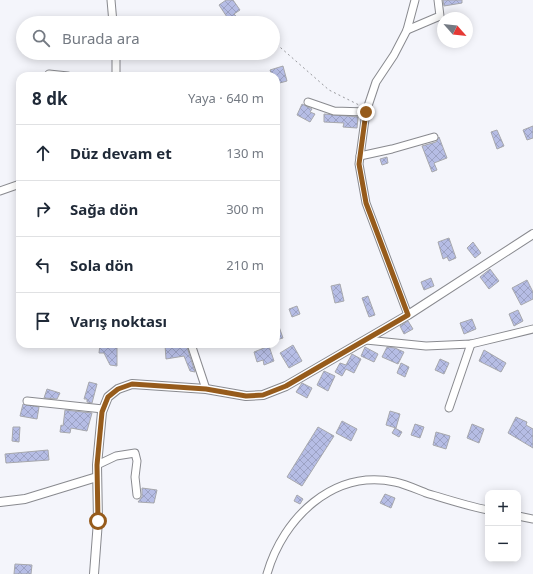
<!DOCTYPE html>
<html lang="tr">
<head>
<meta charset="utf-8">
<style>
  :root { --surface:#fff; --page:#f2f2f3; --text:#1f2937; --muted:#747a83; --line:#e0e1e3 }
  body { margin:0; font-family:"Noto Sans",sans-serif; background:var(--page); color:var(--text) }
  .controls { position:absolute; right:12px; bottom:12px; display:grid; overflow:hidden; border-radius:8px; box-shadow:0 2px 10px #0003 }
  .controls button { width:36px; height:36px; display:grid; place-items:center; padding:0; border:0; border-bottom:1px solid var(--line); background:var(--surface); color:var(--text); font:20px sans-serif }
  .compass { position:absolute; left:437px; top:12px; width:36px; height:36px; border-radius:50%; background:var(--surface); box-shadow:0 2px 10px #0003; rotate:117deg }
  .stop { position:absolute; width:12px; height:12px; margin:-9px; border:3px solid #965b1b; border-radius:50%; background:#fff }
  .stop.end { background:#965b1b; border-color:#fff; box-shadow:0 1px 4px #0008 }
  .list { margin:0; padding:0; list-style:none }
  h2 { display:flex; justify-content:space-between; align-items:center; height:52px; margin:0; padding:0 16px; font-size:17px }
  h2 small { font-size:13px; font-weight:400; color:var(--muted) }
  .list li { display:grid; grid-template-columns:26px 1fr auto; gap:12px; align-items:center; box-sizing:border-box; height:56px; padding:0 16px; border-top:1px solid var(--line) }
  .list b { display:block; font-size:15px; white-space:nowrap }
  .list em { font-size:13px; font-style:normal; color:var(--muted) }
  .icon { flex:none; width:22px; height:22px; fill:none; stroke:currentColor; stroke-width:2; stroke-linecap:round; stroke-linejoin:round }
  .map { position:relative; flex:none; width:533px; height:574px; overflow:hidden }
  .search { position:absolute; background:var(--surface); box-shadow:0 2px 10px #0003; left:16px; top:16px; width:264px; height:44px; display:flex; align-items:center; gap:10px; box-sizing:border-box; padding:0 14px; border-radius:22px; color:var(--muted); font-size:15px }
  .panel { position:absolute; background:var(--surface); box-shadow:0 2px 10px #0003; left:16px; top:72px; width:264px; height:276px; border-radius:12px }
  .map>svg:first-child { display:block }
  .building { fill:url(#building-cross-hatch); stroke:#a7a8ad }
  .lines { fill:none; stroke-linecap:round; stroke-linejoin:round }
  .minor-casing { stroke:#898a8f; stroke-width:9 }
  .tertiary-casing { stroke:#898a8f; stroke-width:10 }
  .path { stroke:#98999d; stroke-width:1; stroke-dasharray:2 3; stroke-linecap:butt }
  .minor { stroke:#fff; stroke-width:7 }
  .tertiary { stroke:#fff; stroke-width:8 }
  .route { stroke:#965b1b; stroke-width:5 }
</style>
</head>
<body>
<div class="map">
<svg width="533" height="574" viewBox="0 0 533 574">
  <defs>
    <pattern id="building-cross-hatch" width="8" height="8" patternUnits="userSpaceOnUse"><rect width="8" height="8" fill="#b6bde5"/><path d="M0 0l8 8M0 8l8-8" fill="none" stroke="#9ca2c4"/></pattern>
  </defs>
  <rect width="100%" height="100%" fill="#f4f5fb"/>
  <g class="building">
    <polygon points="226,0 233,0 240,10 234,14 242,23 231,23 219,5"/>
    <polygon points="443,0 462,0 462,3 444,6"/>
    <polygon points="283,66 287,81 276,84 276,76 272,76 270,70"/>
    <polygon points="302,104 312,109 310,112 315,114 310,122 297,115"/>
    <polygon points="324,114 358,117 357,128 343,127 344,123 324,122"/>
    <polygon points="533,126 533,138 527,140 523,130"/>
    <polygon points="497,130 504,146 497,149 491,132"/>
    <polygon points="439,137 447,158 434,163 437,170 432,172 422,146 436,142"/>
    <polygon points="387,157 388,163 382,165 380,159"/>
    <polygon points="449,238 456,258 449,261 447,257 443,259 438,242"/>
    <polygon points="473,242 481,253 475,258 467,248"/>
    <polygon points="490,269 499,281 489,289 480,277"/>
    <polygon points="431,278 434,286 424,290 421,282"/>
    <polygon points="527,280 533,292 533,299 521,305 512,288"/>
    <polygon points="340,284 344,301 335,303 331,286"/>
    <polygon points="368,296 375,315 369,317 362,298"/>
    <polygon points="297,306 300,314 292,317 289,309"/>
    <polygon points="518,310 523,321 514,326 509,314"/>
    <polygon points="472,319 476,329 464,334 460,323"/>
    <polygon points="276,321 277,321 283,338 276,340"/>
    <polygon points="408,321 413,329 404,334 400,326"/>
    <polygon points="100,344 117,344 117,366 110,365 104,353 99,353"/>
    <polygon points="174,344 186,344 195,372 190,371 184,356 166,359 165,345"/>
    <polygon points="293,345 302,361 289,368 280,353"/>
    <polygon points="269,346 274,361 264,365 263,360 257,362 254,352"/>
    <polygon points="365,347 378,354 374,362 361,356"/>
    <polygon points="387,347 395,348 404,352 398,364 382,357"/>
    <polygon points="484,350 506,363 501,372 479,361"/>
    <polygon points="352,354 361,359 354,373 346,369 342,376 335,372 340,363 346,365"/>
    <polygon points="440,359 449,363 444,374 435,370"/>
    <polygon points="401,363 409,367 405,377 397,373"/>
    <polygon points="324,371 335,376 328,391 317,385"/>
    <polygon points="89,382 97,384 92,403 87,402 87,399 84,399"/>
    <polygon points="302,383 312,388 307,398 296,392"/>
    <polygon points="47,389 60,393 57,399 44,398"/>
    <polygon points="23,404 39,407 37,419 20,416"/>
    <polygon points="65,410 92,413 87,431 71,428 70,433 60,432 61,425 63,426"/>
    <polygon points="390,411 400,414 396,428 386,425"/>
    <polygon points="516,417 527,422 526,425 533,429 533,448 508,433"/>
    <polygon points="342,421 357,429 351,441 336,433"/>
    <polygon points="415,424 424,427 420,438 411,435"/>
    <polygon points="472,424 484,429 479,443 467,438"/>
    <polygon points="13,427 20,427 19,442 12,441"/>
    <polygon points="318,427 334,436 302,486 287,477"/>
    <polygon points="395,428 402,432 399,437 392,433"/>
    <polygon points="436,432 450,436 446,449 433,445"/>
    <polygon points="48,450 49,460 6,463 5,454"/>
    <polygon points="142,488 157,490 154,503 138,502 142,497"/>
    <polygon points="385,494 395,498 391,508 380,503"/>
    <polygon points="297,495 303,499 300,504 294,501"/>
    <polygon points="15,564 32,565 31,574 14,574"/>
  </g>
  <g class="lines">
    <defs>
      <g id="minor">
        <polyline points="111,0 113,23"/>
        <polyline points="407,30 440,16 438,0"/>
        <polyline points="116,53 116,76"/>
        <polyline points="49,74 68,76"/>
        <polyline points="308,102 334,111 366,112"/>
        <polyline points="360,156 392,149 434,137"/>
        <polyline points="0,191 20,184"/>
        <polyline points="408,315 366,203 359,164 366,112 376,82 394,55 407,30 415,0"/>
        <polyline points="366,340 426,346 471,344 533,329"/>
        <polyline points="191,344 206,389"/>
        <polyline points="27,401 103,409"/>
        <polyline points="449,408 471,344"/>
        <polyline points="97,465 116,456 135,453 137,461 135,477 137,495"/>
        <polyline points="518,516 533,519"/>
        <path d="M267 574C283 518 333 469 395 482 405 484 416 489 426 493 446 499 467 506 488 510"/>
      </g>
      <g id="tertiary">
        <polyline points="0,502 25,499 97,477"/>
        <polyline points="94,574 98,521 97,465 102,412 108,397 118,389 132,384 206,389 246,396 263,395 286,386 408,315 533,234"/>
      </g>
    </defs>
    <use href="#minor" class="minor-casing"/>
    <use href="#tertiary" class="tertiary-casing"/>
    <polyline class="path" points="273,41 329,90 359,105"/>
    <use href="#minor" class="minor"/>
    <use href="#tertiary" class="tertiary"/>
  </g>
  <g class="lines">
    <polyline class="route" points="98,521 97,465 102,412 108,397 118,389 132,384 206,389 246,396 263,395 286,386 408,315 366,203 359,164 366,112"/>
  </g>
</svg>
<div class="controls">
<button>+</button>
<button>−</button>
</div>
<svg class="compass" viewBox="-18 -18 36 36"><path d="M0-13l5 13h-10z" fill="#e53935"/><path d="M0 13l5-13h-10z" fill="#747a83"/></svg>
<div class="stop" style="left:98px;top:521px"></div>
<div class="stop end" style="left:366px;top:112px"></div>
<div class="search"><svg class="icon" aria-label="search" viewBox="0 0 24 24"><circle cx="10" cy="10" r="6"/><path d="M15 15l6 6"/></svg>Burada ara</div>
<section class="panel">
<h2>8 dk<small>Yaya · 640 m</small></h2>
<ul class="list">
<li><svg class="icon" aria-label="ahead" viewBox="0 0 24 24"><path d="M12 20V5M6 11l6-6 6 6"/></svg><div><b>Düz devam et</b></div><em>130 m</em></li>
<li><svg class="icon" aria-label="right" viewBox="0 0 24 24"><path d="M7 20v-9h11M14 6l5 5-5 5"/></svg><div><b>Sağa dön</b></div><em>300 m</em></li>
<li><svg class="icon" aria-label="left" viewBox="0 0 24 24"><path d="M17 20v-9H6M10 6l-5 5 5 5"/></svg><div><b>Sola dön</b></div><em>210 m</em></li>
<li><svg class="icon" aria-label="arrive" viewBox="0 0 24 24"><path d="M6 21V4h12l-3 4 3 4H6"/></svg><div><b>Varış noktası</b></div></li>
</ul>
</section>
</div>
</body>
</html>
